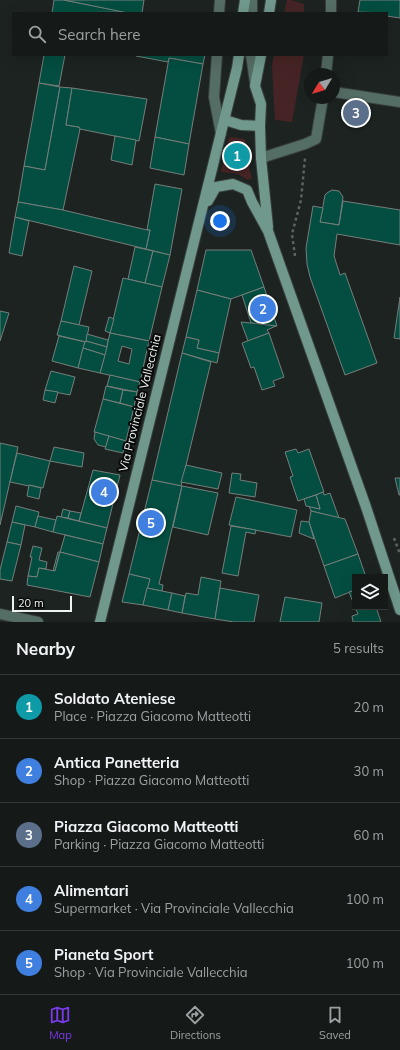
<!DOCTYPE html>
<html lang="en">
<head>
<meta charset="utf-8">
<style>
  :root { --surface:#151a19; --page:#222726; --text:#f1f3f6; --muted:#9da1a2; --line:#343838; --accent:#7c3aed }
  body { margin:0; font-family:Mulish,sans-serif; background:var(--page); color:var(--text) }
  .controls { position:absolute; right:12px; bottom:12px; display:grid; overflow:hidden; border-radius:0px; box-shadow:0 4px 16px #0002 }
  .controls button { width:36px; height:36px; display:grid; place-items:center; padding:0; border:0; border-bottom:1px solid var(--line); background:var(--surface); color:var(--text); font:20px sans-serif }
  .compass { position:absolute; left:304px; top:68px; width:36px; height:36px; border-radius:50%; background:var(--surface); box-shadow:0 4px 16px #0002; rotate:232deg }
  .scale { position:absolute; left:12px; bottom:10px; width:60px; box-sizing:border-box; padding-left:4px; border:2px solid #eef3f1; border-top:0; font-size:11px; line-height:14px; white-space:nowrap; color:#eef3f1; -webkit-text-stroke:3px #090b0a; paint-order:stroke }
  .you { position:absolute; left:220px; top:221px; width:14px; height:14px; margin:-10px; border:3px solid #fff; border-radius:50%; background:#1a73e8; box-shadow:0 0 0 6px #1a73e833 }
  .badge { display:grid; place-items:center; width:26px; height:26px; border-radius:50%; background:var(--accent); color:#fff; font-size:13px; font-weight:700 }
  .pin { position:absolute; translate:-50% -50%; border:2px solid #fff; box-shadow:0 1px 4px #0006 }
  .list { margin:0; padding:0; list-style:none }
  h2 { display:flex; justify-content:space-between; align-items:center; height:52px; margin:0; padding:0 16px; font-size:17px }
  h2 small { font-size:13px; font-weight:400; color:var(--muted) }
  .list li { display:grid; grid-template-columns:26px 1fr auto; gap:12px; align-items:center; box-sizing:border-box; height:64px; padding:0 16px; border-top:1px solid var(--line) }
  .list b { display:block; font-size:15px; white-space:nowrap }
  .list p { margin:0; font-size:13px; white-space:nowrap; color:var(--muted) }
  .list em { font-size:13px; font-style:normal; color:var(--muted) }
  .icon { flex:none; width:22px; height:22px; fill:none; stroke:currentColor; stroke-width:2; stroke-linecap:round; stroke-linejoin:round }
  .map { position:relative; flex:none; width:400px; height:622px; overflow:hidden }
  .search { position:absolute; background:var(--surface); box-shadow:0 4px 16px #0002; left:12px; right:12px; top:12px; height:44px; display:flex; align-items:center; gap:10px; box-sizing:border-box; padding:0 14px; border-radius:0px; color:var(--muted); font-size:15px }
  .sheet { height:372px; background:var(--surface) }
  nav { display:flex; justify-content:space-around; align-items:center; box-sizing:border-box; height:56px; border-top:1px solid var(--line); background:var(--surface); font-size:11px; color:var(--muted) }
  nav a { display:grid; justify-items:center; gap:2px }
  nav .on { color:var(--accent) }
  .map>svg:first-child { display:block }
  .green { fill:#462425 }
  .building { fill:#034e40; stroke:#767e7b; fill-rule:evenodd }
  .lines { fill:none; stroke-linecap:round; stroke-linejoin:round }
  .lane-casing { stroke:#39403e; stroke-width:12 }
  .street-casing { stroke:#39403e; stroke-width:12 }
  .secondary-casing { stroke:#39403e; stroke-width:12 }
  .path { stroke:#5c6361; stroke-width:2.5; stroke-dasharray:3 3; stroke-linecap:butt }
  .lane { stroke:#546d65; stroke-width:10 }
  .street { stroke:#546d65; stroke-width:10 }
  .secondary { stroke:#70988c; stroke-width:10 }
  .labels { text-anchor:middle; stroke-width:4; stroke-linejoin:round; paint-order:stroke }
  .street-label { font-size:12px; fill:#eef3f1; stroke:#090b0a }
</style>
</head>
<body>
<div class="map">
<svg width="400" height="622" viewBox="0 0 400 622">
  <rect width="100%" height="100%" fill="#1c2321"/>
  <g class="green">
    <polygon points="287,0 291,0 304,4 304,13 284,13"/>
    <polygon points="274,55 304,55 292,122 275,120 272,65"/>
    <polygon points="231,137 245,139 245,151 251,175 252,177 251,179 248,180 238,174 221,172 229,138"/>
  </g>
  <g class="building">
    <polygon points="54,0 64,0 125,12 52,13"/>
    <polygon points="64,0 144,0 142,13 128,13"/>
    <polygon points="360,0 400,0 400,18 387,16 387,13 358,12"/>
    <polygon points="44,55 65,55 59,86 39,83"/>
    <polygon points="136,55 205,55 203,64 169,58 168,62 136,56"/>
    <polygon points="169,58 203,64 189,144 155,137"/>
    <polygon points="39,83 60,87 45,170 24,166"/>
    <polygon points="60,87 72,88 66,125 79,127 80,129 63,210 18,202 24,166 45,170"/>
    <polygon points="72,88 147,99 139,141 80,129 79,127 66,125"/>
    <polygon points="115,136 136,140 132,165 111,160"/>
    <polygon points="155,137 189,144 184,175 150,168"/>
    <polygon points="155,184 182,189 170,255 146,249 150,230 147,230"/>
    <polygon points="332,190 339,191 343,197 339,225 320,222 325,195 327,193"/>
    <polygon points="343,201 400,210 400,245 337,234 334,256 340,275 345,273 377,363 345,375 310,277 307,264 306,248 313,206 323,208 320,222 339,225"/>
    <polygon points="18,202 63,210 147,230 150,230 146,249 15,217"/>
    <polygon points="15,217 29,221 22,256 9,253"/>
    <polygon points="135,247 153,251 145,283 128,279"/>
    <polygon points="206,250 251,250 264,287 231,299 197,290"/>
    <polygon points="153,251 170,255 162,287 145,283"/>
    <polygon points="74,266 92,271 79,325 61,321"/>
    <polygon points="123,278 162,287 149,341 110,333"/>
    <polygon points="264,287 277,326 276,326 251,323 242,295"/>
    <polygon points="197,290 231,299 219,353 197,348 199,340 186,337"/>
    <polygon points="400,297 400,339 394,338"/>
    <polygon points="0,311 9,313 0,341"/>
    <polygon points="109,317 114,319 110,333 105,331"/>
    <polygon points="61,321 89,327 86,342 57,335"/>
    <polygon points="241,322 251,323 276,326 267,330 269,333 248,341"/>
    <path d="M110 333 149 341 140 382 100 373ZM122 346 132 349 129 364 118 361Z"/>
    <polygon points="269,333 284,377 273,381 275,386 262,390 254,367 251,368 242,343"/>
    <polygon points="87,334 108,340 107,347 86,341"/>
    <polygon points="59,336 85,342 78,368 52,361"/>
    <polygon points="186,337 199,340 197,348 219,353 217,363 182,353"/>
    <polygon points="86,341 107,347 105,355 83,348 85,342"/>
    <polygon points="83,348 105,355 100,373 78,368"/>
    <polygon points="182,353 211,362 181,486 152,480"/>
    <polygon points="51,371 75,377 70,395 45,390"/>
    <polygon points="110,375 140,382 137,392 107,386"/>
    <polygon points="106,386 123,390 120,403 103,399"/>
    <polygon points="45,390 58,392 55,403 43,400"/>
    <polygon points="123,390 137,392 134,407 120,403"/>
    <polygon points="103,399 134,407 126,441 94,432"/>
    <polygon points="95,432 109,436 106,447 98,445 94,439"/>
    <polygon points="109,436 126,441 123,453 105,449"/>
    <polygon points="0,443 18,447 0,525"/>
    <polygon points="54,447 84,453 82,467 50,461"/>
    <polygon points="296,449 298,453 309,449 324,492 298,501 290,477 293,476 285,452"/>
    <polygon points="17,453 50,461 43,488 29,485 29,486 10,482"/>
    <polygon points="186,465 222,473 218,489 181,482"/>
    <polygon points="93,470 120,475 107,528 79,521"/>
    <polygon points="232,473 241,474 240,480 257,483 255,497 229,493"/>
    <polygon points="395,478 400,478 400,495 399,495"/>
    <polygon points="152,480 182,486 159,584 163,585 162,591 147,588 150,579 129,574"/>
    <polygon points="29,485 41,488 39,499 27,496"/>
    <polygon points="182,486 218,493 208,535 173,527"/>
    <polygon points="323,492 324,495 330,493 339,518 311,511 309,506 320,509 316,495"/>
    <polygon points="316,495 320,509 306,506 304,499"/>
    <polygon points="236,497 297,510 291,537 229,525"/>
    <polygon points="16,506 39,512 35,527 12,522"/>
    <polygon points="63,509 70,511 68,518 61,517"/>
    <polygon points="70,511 81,513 79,521 68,518"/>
    <polygon points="311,511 345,519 358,554 324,566 309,522"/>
    <polygon points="38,516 56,520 53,532 35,527"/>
    <polygon points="57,516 107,528 103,544 53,532"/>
    <polygon points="301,521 309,522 314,539 299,533"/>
    <polygon points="12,522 25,525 21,545 7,542"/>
    <polygon points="231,526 256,530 255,534 246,532 238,576 222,573"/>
    <polygon points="65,535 103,544 99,562 60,552"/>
    <polygon points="7,542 21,545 12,581 0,579 0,570"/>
    <polygon points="33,546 42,548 39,560 47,562 46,569 39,568 37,577 28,576 32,557 30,557"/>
    <polygon points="58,552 60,552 55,571 53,571"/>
    <polygon points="60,552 99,562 90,597 27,585 28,576 37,577 39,568 55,571"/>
    <polygon points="358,554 366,577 355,577 355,590 335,598 324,566"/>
    <polygon points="129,574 150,579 143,605 122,602"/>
    <polygon points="201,577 221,581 215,619 182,613 186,593 198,595"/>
    <polygon points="147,588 172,593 168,610 143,605"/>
    <polygon points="220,588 259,595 254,622 234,622 215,619"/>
    <polygon points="355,590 355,607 349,592"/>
    <polygon points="172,593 185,596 182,613 168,610"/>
    <polygon points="285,597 322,603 319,622 280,622"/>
    <polygon points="355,607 376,607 381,622 353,622 352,616 358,614"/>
  </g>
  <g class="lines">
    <defs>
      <g id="lane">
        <polyline points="331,13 331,0"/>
        <polyline points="326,74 328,55"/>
        <polyline points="334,92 400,102"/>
        <polyline points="261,158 305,144 316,139 323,98"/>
      </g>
      <g id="street">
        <polyline points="252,0 252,13"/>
        <polyline points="219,13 220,0"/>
        <polyline points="217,55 214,97 221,134"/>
        <polyline points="251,55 255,82"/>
        <polyline points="0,614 38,622"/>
      </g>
      <g id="secondary">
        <polyline points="243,13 245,0"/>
        <polyline points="269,13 271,0"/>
        <polyline points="261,55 255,86 261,104 260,126 261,158 268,227"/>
        <polyline points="225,120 241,125 260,126"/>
        <polyline points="208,201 216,187 233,184 247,190 252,202 268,231 366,507 400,610"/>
        <polyline points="100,622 237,68 239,55"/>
      </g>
    </defs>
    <use href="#lane" class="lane-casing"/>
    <use href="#street" class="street-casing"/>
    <use href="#secondary" class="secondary-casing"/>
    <g class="path">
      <polyline points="295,256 292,234 301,200 305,158"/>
      <polyline points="394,538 400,554"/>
    </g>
    <use href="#lane" class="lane"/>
    <use href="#street" class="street"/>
    <use href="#secondary" class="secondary"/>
  </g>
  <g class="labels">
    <g class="street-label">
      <text transform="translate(140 403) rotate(-76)" y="4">Via Provinciale Vallecchia</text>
    </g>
  </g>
</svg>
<div class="controls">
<button><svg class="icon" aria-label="layers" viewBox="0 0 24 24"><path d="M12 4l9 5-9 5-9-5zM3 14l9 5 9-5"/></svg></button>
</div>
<svg class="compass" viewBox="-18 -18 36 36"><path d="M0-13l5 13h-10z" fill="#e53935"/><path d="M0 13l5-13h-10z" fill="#9da1a2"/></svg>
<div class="scale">20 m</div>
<div class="you"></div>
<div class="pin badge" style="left:237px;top:156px;background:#0f9aa8">1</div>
<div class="pin badge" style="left:263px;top:309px;background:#3f7fe0">2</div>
<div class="pin badge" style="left:356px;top:113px;background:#5c6f8a">3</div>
<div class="pin badge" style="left:104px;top:492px;background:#3f7fe0">4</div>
<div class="pin badge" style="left:151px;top:523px;background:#3f7fe0">5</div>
<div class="search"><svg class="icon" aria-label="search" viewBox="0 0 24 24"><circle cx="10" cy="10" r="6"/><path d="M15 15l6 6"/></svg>Search here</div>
</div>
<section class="sheet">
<h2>Nearby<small>5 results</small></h2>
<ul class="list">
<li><span class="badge" style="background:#0f9aa8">1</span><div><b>Soldato Ateniese</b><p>Place · Piazza Giacomo Matteotti</p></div><em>20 m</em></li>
<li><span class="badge" style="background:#3f7fe0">2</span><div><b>Antica Panetteria</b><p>Shop · Piazza Giacomo Matteotti</p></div><em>30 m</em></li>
<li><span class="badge" style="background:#5c6f8a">3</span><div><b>Piazza Giacomo Matteotti</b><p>Parking · Piazza Giacomo Matteotti</p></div><em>60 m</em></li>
<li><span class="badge" style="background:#3f7fe0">4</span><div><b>Alimentari</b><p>Supermarket · Via Provinciale Vallecchia</p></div><em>100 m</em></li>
<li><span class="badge" style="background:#3f7fe0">5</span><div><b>Pianeta Sport</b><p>Shop · Via Provinciale Vallecchia</p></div><em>100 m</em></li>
</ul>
</section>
<nav>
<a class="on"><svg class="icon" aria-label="map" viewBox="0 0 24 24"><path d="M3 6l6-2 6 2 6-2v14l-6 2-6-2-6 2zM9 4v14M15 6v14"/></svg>Map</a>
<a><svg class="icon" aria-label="directions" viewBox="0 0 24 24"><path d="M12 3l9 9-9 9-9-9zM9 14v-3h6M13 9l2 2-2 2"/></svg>Directions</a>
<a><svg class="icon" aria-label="saved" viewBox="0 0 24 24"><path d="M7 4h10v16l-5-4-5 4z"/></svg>Saved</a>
</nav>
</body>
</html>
